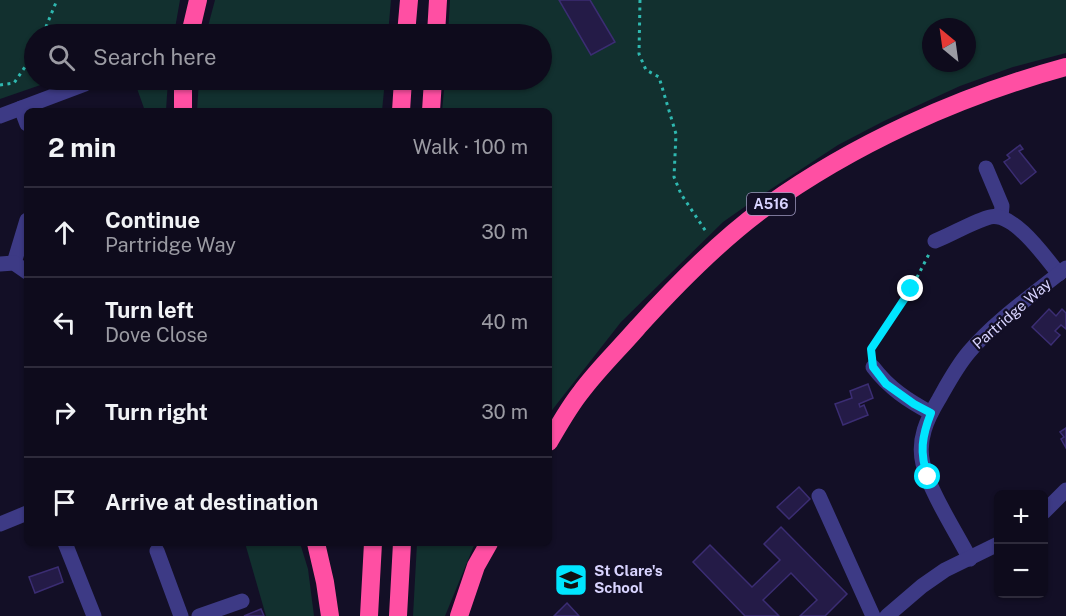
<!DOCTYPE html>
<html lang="en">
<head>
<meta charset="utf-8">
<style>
  :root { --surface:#0e0b1c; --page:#1c1929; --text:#f1f3f6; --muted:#9b9ba3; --line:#2e2b3b }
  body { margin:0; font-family:"Public Sans",sans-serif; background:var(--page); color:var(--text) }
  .controls { position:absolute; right:18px; bottom:18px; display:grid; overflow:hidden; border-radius:9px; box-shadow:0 2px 4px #0004 }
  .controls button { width:54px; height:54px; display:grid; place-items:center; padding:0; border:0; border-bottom:2px solid var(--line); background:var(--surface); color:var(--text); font:30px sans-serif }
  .compass { position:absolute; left:922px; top:18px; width:54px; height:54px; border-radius:50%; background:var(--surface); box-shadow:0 2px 4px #0004; rotate:331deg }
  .stop { position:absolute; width:18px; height:18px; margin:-14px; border:4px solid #00e5ff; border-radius:50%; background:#fff }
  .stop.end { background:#00e5ff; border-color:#fff; box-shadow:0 2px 6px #0008 }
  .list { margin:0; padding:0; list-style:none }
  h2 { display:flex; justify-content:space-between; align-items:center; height:78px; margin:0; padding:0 24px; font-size:26px }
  h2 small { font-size:20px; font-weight:400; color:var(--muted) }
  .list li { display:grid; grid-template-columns:39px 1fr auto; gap:18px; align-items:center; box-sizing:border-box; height:90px; padding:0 24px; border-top:2px solid var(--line) }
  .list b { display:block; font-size:22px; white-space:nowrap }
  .list p { margin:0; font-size:20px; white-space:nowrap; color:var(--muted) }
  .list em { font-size:20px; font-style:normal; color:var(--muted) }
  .icon { flex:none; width:33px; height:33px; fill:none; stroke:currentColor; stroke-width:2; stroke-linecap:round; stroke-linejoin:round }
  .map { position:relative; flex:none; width:1066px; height:616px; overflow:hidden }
  .search { position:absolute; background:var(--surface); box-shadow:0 2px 4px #0004; left:24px; top:24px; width:528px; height:66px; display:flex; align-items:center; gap:15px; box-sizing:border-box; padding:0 21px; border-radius:33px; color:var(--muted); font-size:22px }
  .panel { position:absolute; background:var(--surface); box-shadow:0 2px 4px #0004; left:24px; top:108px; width:528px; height:438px; border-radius:9px }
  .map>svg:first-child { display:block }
  .green { fill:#12302f; fill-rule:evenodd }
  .building { fill:#241b47; stroke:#3b2d73; stroke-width:1.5 }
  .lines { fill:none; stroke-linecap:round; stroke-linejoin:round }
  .path { stroke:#2fb8b0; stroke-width:3; stroke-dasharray:3 4.5; stroke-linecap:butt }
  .minor { stroke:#3d3a85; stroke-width:15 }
  .highway { stroke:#ff4fa3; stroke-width:18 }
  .route { stroke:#00e5ff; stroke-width:8 }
  .labels { text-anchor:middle; stroke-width:4.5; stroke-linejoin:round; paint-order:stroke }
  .shield { fill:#130f26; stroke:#9e99be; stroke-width:1.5 }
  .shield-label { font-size:14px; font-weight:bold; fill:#d9d4ff }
  .street-label { font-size:15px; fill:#d9d4ff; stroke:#130f26 }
  .poi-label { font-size:15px; font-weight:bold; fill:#d9d4ff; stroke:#130f26; text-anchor:start }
</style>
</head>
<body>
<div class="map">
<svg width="1066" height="616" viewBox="0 0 1066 616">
  <rect width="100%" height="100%" fill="#130f26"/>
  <g class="green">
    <polygon points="0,0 180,0 174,34 34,34 34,80 55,80 0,99"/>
    <polygon points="215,0 391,0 388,34 206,34"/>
    <path d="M450 0H1066V53L1013 67 960 86 884 121 838 145 753 201 723 222 621 322 549 414V111H442L445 80H542V34H448ZM931 27H967V63H931Z"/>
    <polygon points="134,80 168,80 166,111 145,111"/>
    <polygon points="199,80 385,80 382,111 197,111"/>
    <polygon points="245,543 300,543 308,569 314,616 266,616"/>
    <polygon points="417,543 475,543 445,616 413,616"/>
  </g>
  <g class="building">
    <polygon points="559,0 590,0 615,42 591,55"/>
    <polygon points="1020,145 1023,149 1019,151 1036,172 1021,184 1004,162 1010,158 1007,155"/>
    <polygon points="1049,309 1056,316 1062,309 1066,313 1066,329 1061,325 1055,331 1060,335 1051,345 1032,327"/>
    <polygon points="868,384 873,398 859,404 860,407 864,405 868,415 843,425 835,404 852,398 850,391"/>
    <polygon points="1066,428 1066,448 1061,439 1064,437 1060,432"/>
    <polygon points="799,487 810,499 789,519 777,507"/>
    <polygon points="781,527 847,594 825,616 800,616 817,600 791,573 763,600 779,616 745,616 693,562 710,545 752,587 780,560 764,544"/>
    <polygon points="58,567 63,582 35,593 29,577"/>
    <polygon points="567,603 579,616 554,616"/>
    <polygon points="261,609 264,616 244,616"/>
  </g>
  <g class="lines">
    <g class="path">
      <polyline points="640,0 639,54 646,70 659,77 676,134 674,177 681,194 707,233"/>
      <polyline points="43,34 57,0"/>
      <polyline points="0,85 14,83 34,54"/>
      <polyline points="871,354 871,349 911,289 929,254"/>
    </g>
    <g class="minor">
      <polyline points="21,108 27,124"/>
      <polyline points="0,116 85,84"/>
      <polyline points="986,168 1002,206 1001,217"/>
      <path d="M935 241C951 235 974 221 990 217 1014 212 1045 257 1059 274"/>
      <polyline points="14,263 27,220"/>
      <polyline points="0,264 14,263 27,272"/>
      <path d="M873 367C889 388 907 400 931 413"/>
      <polyline points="819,496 873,616"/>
      <polyline points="1044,512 1066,490"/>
      <polyline points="0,524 27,513"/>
      <polyline points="65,543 94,616"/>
      <polyline points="157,551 181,616"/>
      <path d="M970 559C956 532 930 492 923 464 917 440 927 419 939 399 948 383 957 366 969 352 995 321 1034 294 1066 268"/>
      <polyline points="199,616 242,601"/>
      <polyline points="887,616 922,586 945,570 998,544"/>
    </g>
    <g class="highway">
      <polyline points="190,34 198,0"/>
      <polyline points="406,34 409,0"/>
      <polyline points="436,34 438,0"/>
      <polyline points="183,111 183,80"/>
      <polyline points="401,111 403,80"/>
      <polyline points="431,111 433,80"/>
      <path d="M549 442C559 425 569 407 581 392 598 369 619 349 638 327 676 285 717 243 763 209 853 144 959 96 1066 67"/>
      <polyline points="316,543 325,582 330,616"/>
      <polyline points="369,616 373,543"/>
      <polyline points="398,616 402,543"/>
      <polyline points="459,616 476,566 489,543"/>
    </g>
  </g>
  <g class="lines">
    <path class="route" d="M911 289 871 349 873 367 886 384 914 404 931 413C922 436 919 453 928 477"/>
  </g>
  <defs>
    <symbol id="school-square" viewBox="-11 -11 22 22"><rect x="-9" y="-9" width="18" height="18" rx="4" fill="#00e5ff" stroke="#130f26"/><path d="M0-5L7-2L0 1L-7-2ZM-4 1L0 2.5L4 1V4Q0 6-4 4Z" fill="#111"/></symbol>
  </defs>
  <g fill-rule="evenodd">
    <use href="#school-square" x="552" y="561" width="38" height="38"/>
  </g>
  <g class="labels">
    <rect class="shield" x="747" y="193" width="48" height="22" rx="4.5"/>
    <g class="shield-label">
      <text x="771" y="209">A516</text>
    </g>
    <g class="street-label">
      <text transform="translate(1012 314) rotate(-41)" y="5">Partridge Way</text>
    </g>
    <g class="poi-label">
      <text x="594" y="576">St Clare's<tspan x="594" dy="17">School</tspan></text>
    </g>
  </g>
</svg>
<div class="controls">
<button>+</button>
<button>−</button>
</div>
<svg class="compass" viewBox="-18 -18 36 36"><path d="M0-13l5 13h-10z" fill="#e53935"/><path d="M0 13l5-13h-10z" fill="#9b9ba3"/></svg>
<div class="stop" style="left:928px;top:477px"></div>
<div class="stop end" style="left:911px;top:289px"></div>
<div class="search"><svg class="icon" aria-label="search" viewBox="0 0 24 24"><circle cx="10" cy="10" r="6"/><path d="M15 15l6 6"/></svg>Search here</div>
<section class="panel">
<h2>2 min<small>Walk · 100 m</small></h2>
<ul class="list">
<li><svg class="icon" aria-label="ahead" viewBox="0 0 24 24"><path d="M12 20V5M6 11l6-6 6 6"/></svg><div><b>Continue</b><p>Partridge Way</p></div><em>30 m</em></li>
<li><svg class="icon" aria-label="left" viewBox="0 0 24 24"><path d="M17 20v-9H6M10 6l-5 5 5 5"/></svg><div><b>Turn left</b><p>Dove Close</p></div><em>40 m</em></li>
<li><svg class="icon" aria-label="right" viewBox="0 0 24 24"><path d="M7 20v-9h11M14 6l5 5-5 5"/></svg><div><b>Turn right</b></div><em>30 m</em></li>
<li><svg class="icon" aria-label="arrive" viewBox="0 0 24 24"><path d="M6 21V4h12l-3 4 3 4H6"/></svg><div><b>Arrive at destination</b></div></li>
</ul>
</section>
</div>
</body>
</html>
